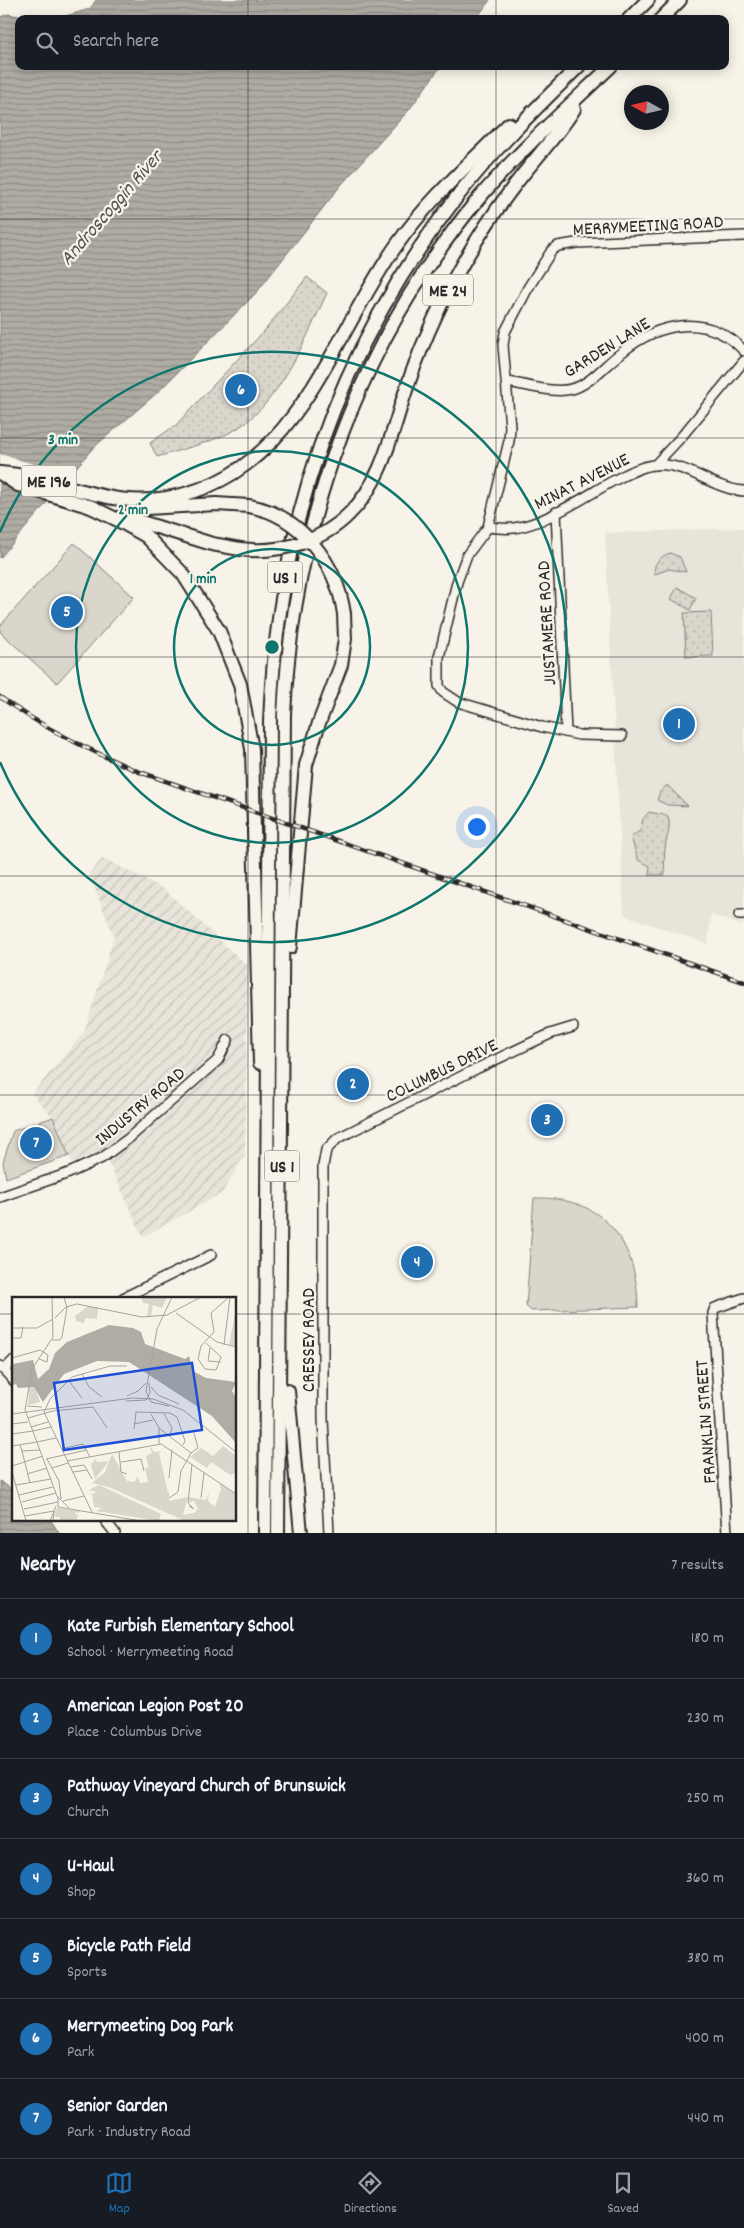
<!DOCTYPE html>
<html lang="en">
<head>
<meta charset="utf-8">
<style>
  :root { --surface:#171b24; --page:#242831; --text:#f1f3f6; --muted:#9ea1a6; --line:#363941; --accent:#1f6fb2 }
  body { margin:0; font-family:Dekko,sans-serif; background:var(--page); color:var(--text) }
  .compass { position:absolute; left:624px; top:85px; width:45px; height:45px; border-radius:50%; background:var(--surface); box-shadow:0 2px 12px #0003; rotate:278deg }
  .you { position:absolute; left:476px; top:826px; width:18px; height:18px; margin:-12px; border:4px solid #fff; border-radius:50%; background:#1a73e8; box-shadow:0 0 0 8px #1a73e833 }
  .badge { display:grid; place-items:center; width:32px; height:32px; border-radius:50%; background:var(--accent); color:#fff; font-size:16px; font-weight:700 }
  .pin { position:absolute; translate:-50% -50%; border:2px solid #fff; box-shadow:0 1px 5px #0006 }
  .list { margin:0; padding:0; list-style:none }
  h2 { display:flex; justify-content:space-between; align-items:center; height:65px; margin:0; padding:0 20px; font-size:21px }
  h2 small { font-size:16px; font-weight:400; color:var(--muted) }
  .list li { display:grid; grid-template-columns:32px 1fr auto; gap:15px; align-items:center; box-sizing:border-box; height:80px; padding:0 20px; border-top:1px solid var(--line) }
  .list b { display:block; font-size:19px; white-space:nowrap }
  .list p { margin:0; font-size:16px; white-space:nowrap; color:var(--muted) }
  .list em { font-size:16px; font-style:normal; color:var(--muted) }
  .icon { flex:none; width:28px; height:28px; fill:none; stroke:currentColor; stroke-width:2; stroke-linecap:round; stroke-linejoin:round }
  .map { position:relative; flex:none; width:744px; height:1533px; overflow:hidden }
  .search { position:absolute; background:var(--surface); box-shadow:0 2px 12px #0003; left:15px; right:15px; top:15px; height:55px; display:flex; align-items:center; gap:12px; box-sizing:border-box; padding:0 18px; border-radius:10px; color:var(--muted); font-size:19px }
  .sheet { height:625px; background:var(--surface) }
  nav { display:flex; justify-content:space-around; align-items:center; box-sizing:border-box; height:70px; border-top:1px solid var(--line); background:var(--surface); font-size:14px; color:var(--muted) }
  nav a { display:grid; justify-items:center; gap:2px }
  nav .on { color:var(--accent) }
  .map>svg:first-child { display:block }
  .built { fill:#e8e4da }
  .industrial { fill:url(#industrial-furrows) }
  .grass { fill:url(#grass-dots); stroke:#82807c }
  .garden { fill:#dad6cc; stroke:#82807c }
  .water { fill:url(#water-rules); stroke:#7a7874 }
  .pier { fill:#f7f3e8 }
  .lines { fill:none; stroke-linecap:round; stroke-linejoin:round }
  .minor-casing { stroke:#2b2b2b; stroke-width:12 }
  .highway-casing { stroke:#2b2b2b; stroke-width:16 }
  .minor { stroke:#f7f3e8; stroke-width:9 }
  .highway { stroke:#f7f3e8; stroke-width:12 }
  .rail-casing { stroke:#2b2b2b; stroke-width:4.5 }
  .rail { stroke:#f7f3e8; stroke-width:2.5; stroke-dasharray:8; stroke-linecap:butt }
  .highway-bridge-casing { stroke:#2b2b2b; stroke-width:16; stroke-linecap:butt }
  .highway-bridge { stroke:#f7f3e8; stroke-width:12 }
  .grid { fill:none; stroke:#2b2b2b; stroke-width:1; stroke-opacity:0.55 }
  .ring { fill:none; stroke:#0f766e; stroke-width:2.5 }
  .labels { text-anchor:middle; stroke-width:4.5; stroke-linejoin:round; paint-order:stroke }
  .shield { fill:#f7f3e8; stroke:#686764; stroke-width:1 }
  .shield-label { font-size:18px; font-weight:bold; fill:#2b2b2b }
  .street-label { font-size:19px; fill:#2b2b2b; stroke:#f7f3e8 }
  .water-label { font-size:20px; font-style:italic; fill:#53524f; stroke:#f7f3e8 }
  .inset-road { fill:none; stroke:#a5a39c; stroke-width:1 }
  .view { fill:#1d4ed8; fill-opacity:0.15; stroke:#1d4ed8; stroke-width:2.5 }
  .inset-edge { fill:none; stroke:#2b2b2b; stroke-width:2.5 }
  .centre { fill:#0f766e; stroke:#f7f3e8; stroke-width:2.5 }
  .ring-label { font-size:15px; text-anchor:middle; font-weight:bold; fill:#0f766e; stroke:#f7f3e8; stroke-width:4.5; stroke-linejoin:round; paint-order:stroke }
</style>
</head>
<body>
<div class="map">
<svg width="744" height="1533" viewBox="0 0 744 1533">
  <defs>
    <pattern id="industrial-furrows" width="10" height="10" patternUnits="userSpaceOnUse" patternTransform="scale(1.25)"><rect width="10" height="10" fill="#e8e4da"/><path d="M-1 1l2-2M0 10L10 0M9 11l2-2" fill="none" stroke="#c7c4bb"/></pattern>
    <pattern id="grass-dots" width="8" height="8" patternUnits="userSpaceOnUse" patternTransform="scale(1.25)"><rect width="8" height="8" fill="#dad6cc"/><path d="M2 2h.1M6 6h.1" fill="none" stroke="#bbb8af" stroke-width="1.8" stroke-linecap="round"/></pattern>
    <pattern id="water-rules" width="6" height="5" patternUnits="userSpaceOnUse" patternTransform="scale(1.25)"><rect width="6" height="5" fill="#afaca4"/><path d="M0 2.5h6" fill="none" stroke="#8f8c86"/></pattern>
  </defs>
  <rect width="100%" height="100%" fill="#f7f3e8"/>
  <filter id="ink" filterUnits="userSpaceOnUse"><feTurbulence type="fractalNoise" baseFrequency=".02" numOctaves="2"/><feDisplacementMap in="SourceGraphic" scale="10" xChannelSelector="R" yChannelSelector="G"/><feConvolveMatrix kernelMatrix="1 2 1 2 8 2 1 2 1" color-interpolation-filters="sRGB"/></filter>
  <g filter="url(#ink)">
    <polygon class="built" points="744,528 744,919 743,926 711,915 708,944 624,915 605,533"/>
    <polygon class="industrial" points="103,858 164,889 248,966 245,1155 222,1193 143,1237 103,1151 72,1163 53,1117 32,1094 84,1032 114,937 89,874"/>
    <g class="grass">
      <path d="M307 277 327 293C305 340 277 411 227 434 205 444 180 450 157 457L150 443 176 425 266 329Z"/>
      <path d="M670 553 680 557 686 572 669 569 655 574C652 564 661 556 670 553Z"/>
      <polygon points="677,587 696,598 690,610 671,599"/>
      <polygon points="711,612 713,656 686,657 684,613"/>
      <polygon points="667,785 688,806 667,805 657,800 660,792"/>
      <path d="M649 812 668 816C671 828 668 832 666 842 664 853 664 864 665 875H649L650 866 638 860 631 837 640 831 643 819Z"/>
    </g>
    <g class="garden">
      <polygon points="74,543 134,597 57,683 0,632 0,626"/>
      <polygon points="53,1117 69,1156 6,1178 3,1162 13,1131"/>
      <path d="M534 1198C603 1196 637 1241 638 1307L531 1311 526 1306Z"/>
    </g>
    <g class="water">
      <polygon points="96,0 490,0 476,19 55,19 90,9"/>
      <polygon points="8,14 36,19 19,19 19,66 441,66 409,110 341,185 257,292 158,392 92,449 0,558 0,17"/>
      <polygon points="0,1481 14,1491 14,1519 50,1519 59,1533 0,1533"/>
    </g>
    <polygon class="pier" points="0,454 56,471 72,476 52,500 0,483"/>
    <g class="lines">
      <defs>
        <g id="minor">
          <path d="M507 382C528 385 555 395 575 388 592 382 606 364 621 353 658 322 708 312 744 351"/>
          <polyline points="655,465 682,436 744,361"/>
          <polyline points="556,512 566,732"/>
          <path d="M488 527C496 528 506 529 514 528 545 524 584 497 611 482 625 475 638 467 653 465 687 461 711 489 744 491"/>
          <polyline points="622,736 579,735 542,727 458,702 443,692 439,686 439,657 457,582 467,555 488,527 509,441 510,427 503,345 505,332 528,288 552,250 558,246 576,243 744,236"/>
          <polyline points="739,915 744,915"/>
          <polyline points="0,1197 69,1173 102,1158 129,1138 218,1060 228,1040"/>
          <polyline points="123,1298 211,1255"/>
          <polyline points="0,1366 14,1381"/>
          <polyline points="4,1370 14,1360"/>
          <polyline points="104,1519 115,1533"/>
          <polyline points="329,1533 323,1419 323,1166 326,1150 338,1138 478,1068 550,1034 573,1027"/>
          <polyline points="727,1533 713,1313 715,1308 744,1298"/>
        </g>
        <g id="highway">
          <polyline points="629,19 648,0"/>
          <polyline points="661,19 680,0"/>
          <path d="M0 473C51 476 99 504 151 500 293 488 327 344 396 246 428 200 470 163 509 124"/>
          <polyline points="0,473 18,485 95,508"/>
          <polyline points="89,506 118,520 146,536 183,574 219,631 240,684 252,749 260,1063"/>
          <polyline points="147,508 216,504 249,506"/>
          <path d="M349 514C383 482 392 430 407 387 431 317 466 250 511 190 531 162 556 138 574 109"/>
          <polyline points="122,516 212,544 240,549"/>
          <polyline points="290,947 306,765 319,723 341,665 345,639 344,614"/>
          <polyline points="288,1391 301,1533"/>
          <path d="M265 1533 270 722C277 528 336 352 456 198 493 150 536 108 579 66"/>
          <path d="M278 1533 284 714C293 526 358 342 480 197 520 150 567 108 611 66"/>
        </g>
      </defs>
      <use href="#minor" class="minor-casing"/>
      <use href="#highway" class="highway-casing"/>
      <use href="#minor" class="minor"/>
      <use href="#highway" class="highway"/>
      <defs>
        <path id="rail" d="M0 697C43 728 89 750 137 771L744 982"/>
      </defs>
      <use href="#rail" class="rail-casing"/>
      <use href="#rail" class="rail"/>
      <defs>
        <g id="highway-bridge">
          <path d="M249 506C301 515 337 564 344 614"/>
          <path d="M240 549C278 554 322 542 349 514"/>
        </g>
      </defs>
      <use href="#highway-bridge" class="highway-bridge-casing"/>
      <use href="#highway-bridge" class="highway-bridge"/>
    </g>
  </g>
  <path class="grid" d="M248 0V19M496 0V19M248 66V1533M496 66V1533M0 219H744M0 438H744M0 657H744M0 876H744M0 1095H744M0 1314H14M235 1314H744"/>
  <g class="ring">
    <circle cx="272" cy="647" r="98"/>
    <circle cx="272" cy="647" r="196"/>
    <path d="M0 532A295 295 0 1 1 0 762"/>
  </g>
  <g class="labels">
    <g class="shield">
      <rect x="423" y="274.5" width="50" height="31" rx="4"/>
      <rect x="21.5" y="465.5" width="55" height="31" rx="4"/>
      <rect x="267.5" y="561.5" width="35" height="31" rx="4"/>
      <rect x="264.5" y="1150.5" width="35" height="31" rx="4"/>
    </g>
    <g class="shield-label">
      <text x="448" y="296">ME 24</text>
      <text x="49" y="487">ME 196</text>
      <text x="285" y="583">US 1</text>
      <text x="282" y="1172">US 1</text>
    </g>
    <g class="street-label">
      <text transform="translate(648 224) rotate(-3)" y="7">MERRYMEETING ROAD</text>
      <text transform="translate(606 346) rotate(-32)" y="7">GARDEN LANE</text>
      <text transform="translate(581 480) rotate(-27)" y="7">MINAT AVENUE</text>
      <text transform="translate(545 623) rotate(-93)" y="7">JUSTAMERE ROAD</text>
      <text transform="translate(441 1069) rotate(-26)" y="7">COLUMBUS DRIVE</text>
      <text transform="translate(139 1105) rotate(-40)" y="7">INDUSTRY ROAD</text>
      <text transform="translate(307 1340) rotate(-90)" y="7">CRESSEY ROAD</text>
      <text transform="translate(704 1422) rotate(-94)" y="7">FRANKLIN STREET</text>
    </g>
    <g class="water-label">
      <text transform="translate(110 207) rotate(-49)" y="7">Androscoggin River</text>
    </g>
  </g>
  <g transform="translate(12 1297)">
    <rect width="224" height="224" fill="#f7f3e8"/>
    <path d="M129 0H155L150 11 141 8 139 19H135L137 7 131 6ZM224 11V49L217 48ZM23 90 28 105 16 108 17 91ZM138 149 142 155 150 154 147 156 156 196 143 199 134 159 140 156ZM211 149 224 159V176L218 178 199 165 195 171 178 160 189 151 201 159ZM45 211 67 214V216L62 215 66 218 64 224H47L48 220H43L44 216 38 224Z" fill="#dad6cc"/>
    <path d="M100 157 115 184 122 185 126 180 128 186 136 185 133 170 138 172 144 198 157 195V204L176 200 171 218 182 216 186 212 182 204 177 206V200L194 203 197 196 196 204 203 210 209 192 207 186 224 197V224L171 223 97 190 80 186 93 175ZM83 162 85 165 97 164 83 182 79 168ZM87 188 149 217 147 224 84 214 90 211 82 210 80 197 85 195 77 193Z" fill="#dad6cc"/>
    <path d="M75 10H86L85 22 73 21 72 26 64 24 63 19Z" fill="#dad6cc"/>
    <path d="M212 155 217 157 215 161 218 158 224 163 210 166 201 161ZM144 164 150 170 155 193 145 197 137 165Z" fill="#dad6cc"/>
    <path d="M97 28 121 31 129 35 133 47 173 62 177 59 181 74 194 81 224 85 220 94 224 101V146L200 119 117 65 85 64 52 77 31 105 22 90 6 91 4 87 1 88 0 96 1 67 21 63 26 82 37 72 43 56 55 45Z" fill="#afaca4"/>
    <path class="inset-road" d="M40 0 41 40 20 72 13 113 45 199 57 211M164 16 205 45 224 50M43 21 54 10 65 7 130 20 155 18 189 0M0 31H25L41 22M0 41H9L11 30M40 43H48L50 40 55 11 52 0M194 46 209 60 204 73 193 72 186 62 189 49 202 35 199 16 217 0M212 48 218 0M198 51 196 64 209 65M0 61 28 53 36 58M27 62 35 65 36 58M70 77 77 90 90 100M57 84 70 101M139 90 146 98 167 107M115 99 126 94 134 86M114 104 134 103 138 96 137 86M15 109 30 110M157 109 139 105 134 94 145 32 160 0M41 114 81 110 95 131M0 117 120 101 141 102 171 113 224 155M139 117 147 131V147M152 117 160 131 158 138M16 121 41 114M0 127 16 125M122 127 141 123M19 130 36 125M147 131 179 156M122 132 124 115 158 116 165 120 173 144 171 148M21 134 39 130M0 137 21 134M25 145 44 141M8 148 10 154 28 153M0 149 25 145M49 152 71 147 78 160M10 154 18 186M107 155 109 175 115 177M34 162 75 153M35 162 47 184 49 202M55 164 149 147 224 197M109 165 129 162 132 174M0 169 31 159M58 170 72 168 75 173M40 171 56 166M0 175 14 224M61 175 75 173 80 182M15 177 35 171M157 181 160 153M4 188 39 182M7 198 41 190M46 200V210L129 224M157 201 166 195 169 174 179 156 186 151 182 136M189 201 192 176M51 204 72 199M10 205 44 196M177 209 182 212 176 206 180 167M12 212 46 205M80 215 32 115 38 102 60 80 98 69H115M13 219 42 214 41 224M38 224 44 209"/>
    <path class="view" d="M180 66 190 133 52 153 42 86Z"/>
    <rect width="224" height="224" class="inset-edge"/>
  </g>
  <circle cx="272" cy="647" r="8" class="centre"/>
  <g class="ring-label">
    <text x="63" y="444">3 min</text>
    <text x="133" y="514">2 min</text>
    <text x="203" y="583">1 min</text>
  </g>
</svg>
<svg class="compass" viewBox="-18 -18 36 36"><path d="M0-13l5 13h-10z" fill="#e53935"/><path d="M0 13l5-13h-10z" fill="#9ea1a6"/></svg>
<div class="you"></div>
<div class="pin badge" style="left:679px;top:724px">1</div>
<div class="pin badge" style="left:353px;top:1084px">2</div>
<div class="pin badge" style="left:547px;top:1120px">3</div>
<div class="pin badge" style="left:417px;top:1262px">4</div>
<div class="pin badge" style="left:67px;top:612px">5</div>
<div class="pin badge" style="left:241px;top:390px">6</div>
<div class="pin badge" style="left:36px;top:1143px">7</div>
<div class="search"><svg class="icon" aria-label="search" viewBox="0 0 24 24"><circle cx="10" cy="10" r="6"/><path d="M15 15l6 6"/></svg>Search here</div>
</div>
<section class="sheet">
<h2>Nearby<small>7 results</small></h2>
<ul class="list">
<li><span class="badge">1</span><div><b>Kate Furbish Elementary School</b><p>School · Merrymeeting Road</p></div><em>180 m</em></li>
<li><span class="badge">2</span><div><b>American Legion Post 20</b><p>Place · Columbus Drive</p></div><em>230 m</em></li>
<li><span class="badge">3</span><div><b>Pathway Vineyard Church of Brunswick</b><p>Church</p></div><em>250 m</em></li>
<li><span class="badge">4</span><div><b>U-Haul</b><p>Shop</p></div><em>360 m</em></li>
<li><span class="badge">5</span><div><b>Bicycle Path Field</b><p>Sports</p></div><em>380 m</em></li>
<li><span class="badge">6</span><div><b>Merrymeeting Dog Park</b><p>Park</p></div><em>400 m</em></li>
<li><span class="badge">7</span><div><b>Senior Garden</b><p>Park · Industry Road</p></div><em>440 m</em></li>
</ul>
</section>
<nav>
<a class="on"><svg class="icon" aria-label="map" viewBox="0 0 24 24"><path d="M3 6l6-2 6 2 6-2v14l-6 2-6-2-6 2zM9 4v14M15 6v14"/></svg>Map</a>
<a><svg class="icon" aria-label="directions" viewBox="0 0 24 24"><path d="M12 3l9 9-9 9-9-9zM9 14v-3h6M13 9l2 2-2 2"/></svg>Directions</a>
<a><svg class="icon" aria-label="saved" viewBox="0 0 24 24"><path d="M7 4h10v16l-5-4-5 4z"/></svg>Saved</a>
</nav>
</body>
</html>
